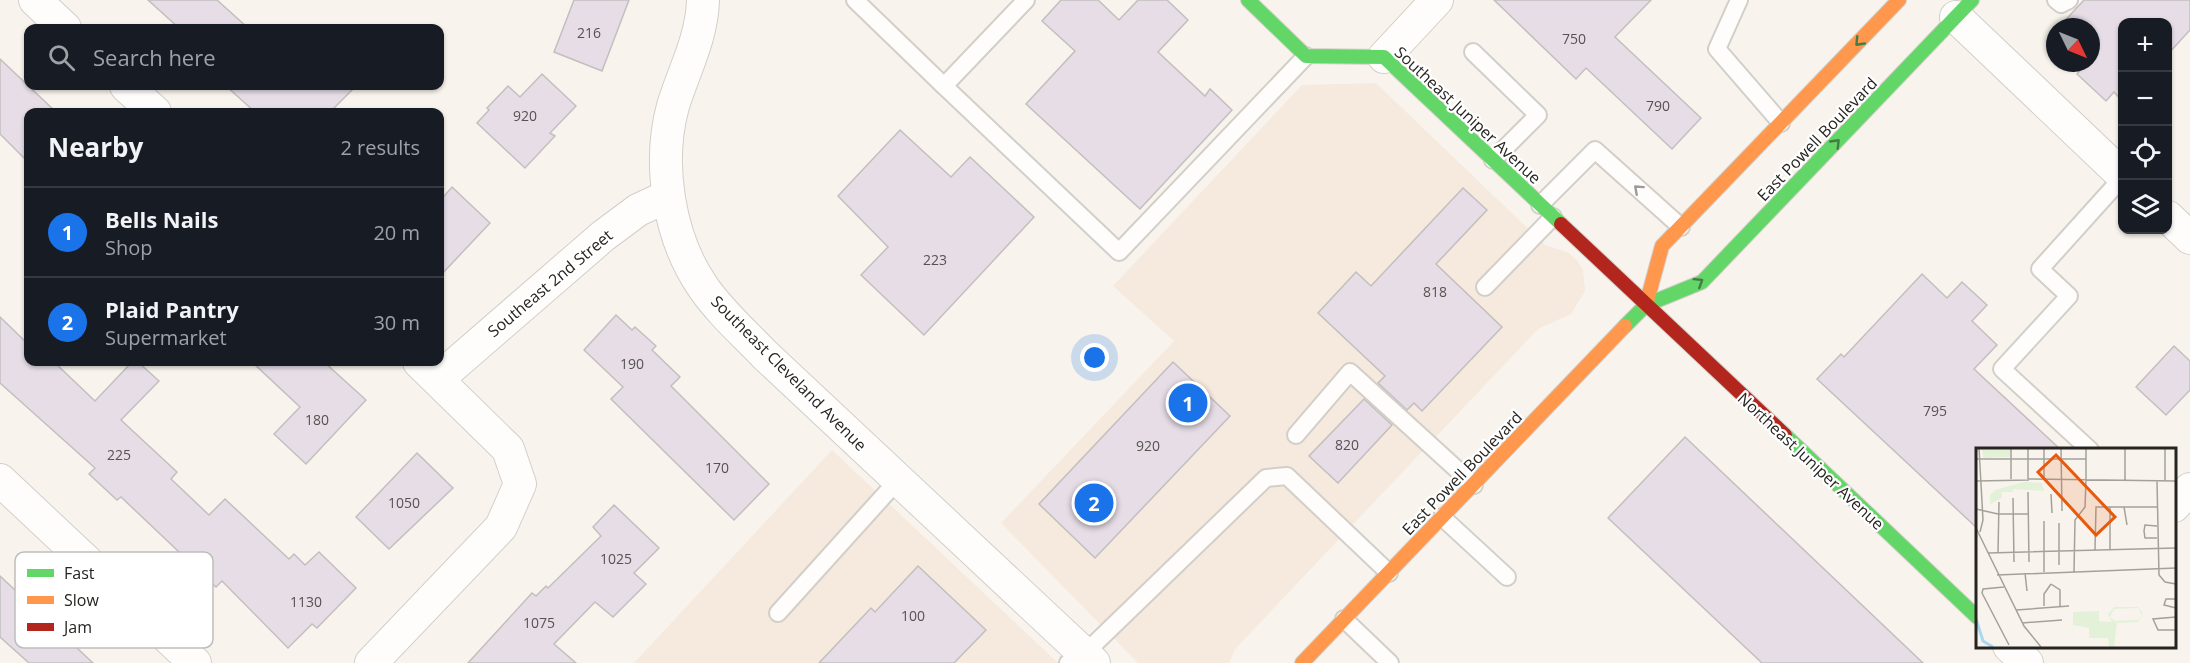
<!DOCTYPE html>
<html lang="en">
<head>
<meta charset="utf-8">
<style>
  :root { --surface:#171b24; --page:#242831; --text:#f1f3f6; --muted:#9ea1a6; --line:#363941; --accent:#1a73e8 }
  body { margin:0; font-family:"Open Sans",sans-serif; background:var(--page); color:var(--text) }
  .controls { position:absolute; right:18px; top:18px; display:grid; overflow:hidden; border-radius:12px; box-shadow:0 2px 4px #0004 }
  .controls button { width:54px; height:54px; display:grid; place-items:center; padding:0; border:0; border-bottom:2px solid var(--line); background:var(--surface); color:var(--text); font:30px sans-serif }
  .compass { position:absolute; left:2046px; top:18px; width:54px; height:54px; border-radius:50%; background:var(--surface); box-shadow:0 2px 4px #0004; rotate:133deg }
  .you { position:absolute; left:1095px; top:358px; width:21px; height:21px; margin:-15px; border:4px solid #fff; border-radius:50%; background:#1a73e8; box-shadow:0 0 0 9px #1a73e833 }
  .badge { display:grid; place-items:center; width:39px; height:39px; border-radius:50%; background:var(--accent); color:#fff; font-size:20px; font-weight:700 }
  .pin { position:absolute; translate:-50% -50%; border:3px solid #fff; box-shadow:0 2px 6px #0006 }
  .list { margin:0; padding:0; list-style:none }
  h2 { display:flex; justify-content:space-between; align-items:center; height:78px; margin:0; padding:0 24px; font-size:26px }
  h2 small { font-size:20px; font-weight:400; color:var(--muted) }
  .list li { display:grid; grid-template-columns:39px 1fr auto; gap:18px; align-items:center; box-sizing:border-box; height:90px; padding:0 24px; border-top:2px solid var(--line) }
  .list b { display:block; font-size:22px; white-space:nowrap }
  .list p { margin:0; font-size:20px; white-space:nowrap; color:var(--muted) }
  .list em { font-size:20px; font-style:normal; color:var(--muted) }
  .icon { flex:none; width:33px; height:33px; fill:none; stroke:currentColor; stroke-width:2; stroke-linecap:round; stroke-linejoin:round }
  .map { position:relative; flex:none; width:2190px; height:663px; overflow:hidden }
  .search { position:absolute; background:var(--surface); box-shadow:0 2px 4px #0004; left:24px; top:24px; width:420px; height:66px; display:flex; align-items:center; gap:15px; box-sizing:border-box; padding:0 21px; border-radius:12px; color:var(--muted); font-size:22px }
  .panel { position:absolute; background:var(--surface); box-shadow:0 2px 4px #0004; left:24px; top:108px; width:420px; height:258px; border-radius:12px }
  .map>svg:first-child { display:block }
  .commercial { fill:#f6e9dd }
  .building { fill:#e6dde6; stroke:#c2bfbe; stroke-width:1.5 }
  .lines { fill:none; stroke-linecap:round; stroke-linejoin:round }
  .lane-casing { stroke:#d2cfc9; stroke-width:20 }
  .street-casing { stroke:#d2cfc9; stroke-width:34 }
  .fast-casing { stroke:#d2cfc9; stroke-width:16 }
  .slow-casing { stroke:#d2cfc9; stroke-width:16 }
  .jam-casing { stroke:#d2cfc9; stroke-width:16 }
  .lane { stroke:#fefdfc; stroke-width:16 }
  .street { stroke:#fefdfc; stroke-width:32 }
  .fast { stroke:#63d668; stroke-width:14 }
  .slow { stroke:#ff974d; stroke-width:14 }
  .jam { stroke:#b3261e; stroke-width:14 }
  .oneway { stroke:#447d44 }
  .oneway2 { stroke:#9d9b99 }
  .labels { text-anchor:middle; stroke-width:4.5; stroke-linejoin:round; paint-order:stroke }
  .number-label { font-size:14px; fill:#565252 }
  .street-label { font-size:16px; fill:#262420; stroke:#fff }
  .inset-river { fill:none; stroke:#a7d9f3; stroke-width:3 }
  .inset-road { fill:none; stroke:#a4a19b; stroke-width:1.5 }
  .view { fill:#e8590c; fill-opacity:0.15; stroke:#e8590c; stroke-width:3 }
  .inset-edge { fill:none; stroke:#262420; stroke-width:3 }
  .key { fill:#fff; stroke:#bebdbc; stroke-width:1.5 }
  .key-label { font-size:16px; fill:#262420 }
</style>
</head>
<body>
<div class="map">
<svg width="2190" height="663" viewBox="0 0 2190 663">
  <rect width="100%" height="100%" fill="#f8f4ed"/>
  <g class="commercial">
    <polygon points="1376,83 1545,245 1569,253 1577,261 1583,270 1585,291 1571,314 1538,329 1235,649 1229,663 1138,663 1001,523 1174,341 1113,286 1302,85"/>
    <polygon points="832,450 1058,663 634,663"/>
  </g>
  <g class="building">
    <polygon points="148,0 217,0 248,28 179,28"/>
    <polygon points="574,0 629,0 602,71 554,52"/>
    <polygon points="1061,0 1098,0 1119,20 1138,0 1167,0 1188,20 1158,52 1205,96 1210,89 1232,110 1140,209 1026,104 1075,51 1042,21"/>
    <polygon points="1494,0 1651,0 1615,37 1701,118 1672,149 1586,68 1576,79"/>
    <polygon points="2084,0 2190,0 2190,30 2168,54 2168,22 2122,22 2122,101 2114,92 2106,101 2077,74 2086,63 2091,63 2091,27 2059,27"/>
    <polygon points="0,59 56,112 28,112 28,162 0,134"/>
    <polygon points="542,74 576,106 550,133 555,136 525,168 477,123 489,110 487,108 508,86 520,97"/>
    <polygon points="226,86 356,86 330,112 255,112"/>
    <polygon points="900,130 951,177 970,157 1034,217 924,335 861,275 888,247 838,196"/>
    <polygon points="452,187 490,223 440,276 440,201"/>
    <polygon points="1463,188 1487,210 1436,264 1502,327 1422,411 1414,403 1407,410 1378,383 1385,376 1318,313 1356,272 1371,286"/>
    <polygon points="1922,274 1947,298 1962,282 1987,305 1972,321 1997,345 1974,369 2061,450 1977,450 1977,528 1817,379 1841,354 1844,357"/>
    <polygon points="616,315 632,330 635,327 656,346 652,350 680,377 671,386 769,484 734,520 611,399 623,387 584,350"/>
    <polygon points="0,317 28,344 28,362 54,362 95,401 132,362 138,362 159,381 121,420 177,472 171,479 209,515 225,499 289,559 294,554 305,565 319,552 356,588 317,628 312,624 288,648 222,581 216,587 121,497 117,500 89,474 95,468 0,383"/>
    <polygon points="2174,346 2190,361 2190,390 2166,415 2136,387"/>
    <polygon points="252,362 324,362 366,400 306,464 274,434 300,407"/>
    <polygon points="1173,362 1230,416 1095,558 1039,504"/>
    <polygon points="1364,399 1392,425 1338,483 1309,456"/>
    <polygon points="1685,437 1923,663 1762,663 1608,518"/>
    <polygon points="417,453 453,488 389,549 356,517"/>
    <polygon points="614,505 659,548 634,573 646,584 613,617 595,602 554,644 576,663 468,663 532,593 536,596 546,586 548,588 601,536 593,527"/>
    <polygon points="918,566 986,630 954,663 819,663 871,608 875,612"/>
    <polygon points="0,576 93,663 29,663 0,637"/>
  </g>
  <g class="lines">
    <defs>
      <g id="lane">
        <polyline points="855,0 944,86"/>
        <polyline points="1026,0 944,86 1119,252 1306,56"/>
        <polyline points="1739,0 1717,49 1781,123"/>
        <polyline points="2056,0 2061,4 2069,0"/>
        <polyline points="1473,52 1538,115 1493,160"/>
        <polyline points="1540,205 1595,150 1681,227"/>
        <polyline points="1485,287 1553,217"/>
        <polyline points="1296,435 1350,372 1474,485"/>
        <polyline points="2090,450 2002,369 2069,296 2040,269 2122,178"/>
        <polyline points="1442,517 1507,577"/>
        <polyline points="778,613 898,480"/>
        <polyline points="1344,619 1390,663"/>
        <polyline points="1068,663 1084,654 1266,478 1287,476 1389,573"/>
      </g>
      <g id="street">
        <polyline points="35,0 65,28"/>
        <path d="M703 0C702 38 684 70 673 106 657 164 669 238 703 287 720 312 744 333 765 355L1094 663"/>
        <polyline points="1956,17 2122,175"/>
        <polyline points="1384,57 1437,0"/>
        <polyline points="126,86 155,112"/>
        <polyline points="2168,217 2190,238"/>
        <polyline points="438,379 603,236 638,210 668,196"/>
        <polyline points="0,480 195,663"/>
        <polyline points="2174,506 2190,489"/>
        <polyline points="2009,646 2027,663"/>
        <polyline points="371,663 501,527 520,484 508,449 419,362"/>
      </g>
      <g id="fast">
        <polyline points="1248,0 1306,56 1384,57 1561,224"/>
        <polyline points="1625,326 1646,305 1702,282 1972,0"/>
        <polyline points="1785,435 1977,617"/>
      </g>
      <g id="slow">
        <polyline points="1646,305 1662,246 1899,0"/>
        <polyline points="1302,663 1625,326"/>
      </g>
      <polyline id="jam" points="1561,224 1785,435"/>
    </defs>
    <use href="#lane" class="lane-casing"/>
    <use href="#street" class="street-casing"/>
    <use href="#fast" class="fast-casing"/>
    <use href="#slow" class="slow-casing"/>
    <use href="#jam" class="jam-casing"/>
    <use href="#lane" class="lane"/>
    <use href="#street" class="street"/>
    <use href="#fast" class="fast"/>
    <use href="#slow" class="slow"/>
    <use href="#jam" class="jam"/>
  </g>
  <defs><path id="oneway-chevron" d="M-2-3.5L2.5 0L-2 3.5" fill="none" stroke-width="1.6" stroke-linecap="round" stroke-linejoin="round" transform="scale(1.5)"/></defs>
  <g class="oneway">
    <use href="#oneway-chevron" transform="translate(1859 42) rotate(134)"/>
    <use href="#oneway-chevron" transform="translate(1836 143) rotate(-46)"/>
    <use href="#oneway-chevron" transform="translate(1699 282) rotate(-32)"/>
  </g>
  <use class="oneway2" href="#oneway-chevron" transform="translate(1638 189) rotate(-138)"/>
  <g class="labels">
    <g class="number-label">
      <text x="589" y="38">216</text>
      <text x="1574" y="44">750</text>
      <text x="1658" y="111">790</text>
      <text x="525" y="121">920</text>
      <text x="935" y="265">223</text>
      <text x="1435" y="297">818</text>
      <text x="632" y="369">190</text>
      <text x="1935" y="416">795</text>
      <text x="317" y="425">180</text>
      <text x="1347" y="450">820</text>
      <text x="1148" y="451">920</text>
      <text x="119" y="460">225</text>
      <text x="717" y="473">170</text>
      <text x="404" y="508">1050</text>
      <text x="616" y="564">1025</text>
      <text x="306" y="607">1130</text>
      <text x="913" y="621">100</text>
      <text x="539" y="628">1075</text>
    </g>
    <g class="street-label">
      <text transform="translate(1468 115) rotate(43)" y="6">Southeast Juniper Avenue</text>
      <text transform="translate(1817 139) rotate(-46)" y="6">East Powell Boulevard</text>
      <text transform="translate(550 283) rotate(-40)" y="6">Southeast 2nd Street</text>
      <text transform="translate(789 373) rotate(45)" y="6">Southeast Cleveland Avenue</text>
      <text transform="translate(1811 461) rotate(43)" y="6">Northeast Juniper Avenue</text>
      <text transform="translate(1462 473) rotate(-46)" y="6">East Powell Boulevard</text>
    </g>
  </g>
  <g transform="translate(1976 448)">
    <rect width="200" height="200" fill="#f8f4ed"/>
    <path d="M5 0H34V9L8 10ZM48 34 66 35 68 43 37 41V44H26V50L14 56V47L19 42ZM138 159H162L167 166 162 174 141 175 138 199H133L132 190H113V180L97 177V164L123 163V173L136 174 132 166ZM162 160 166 167 162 172 139 173 134 169 138 161Z" fill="#e3f1d8" fill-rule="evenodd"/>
    <path class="inset-river" d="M0 171 7 193 17 199"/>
    <path class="inset-road" d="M3 0 7 72 4 84M35 0V31M85 0 86 63M0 11H110M52 31V0M52 31 200 33M68 31V0M110 32V0M0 33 53 32M149 33V0M181 33 183 127 189 134 200 136M189 33V0M52 44 53 114M75 46 76 65M37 50 38 114M148 59 151 77M0 61 22 66H52M68 73V124M181 78 169 77 168 83 169 90H181M0 80 48 178 65 199M119 102 120 59H181M134 102V59M12 105 200 100M22 105 23 54M83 117V75M98 124 99 72 109 59 110 32M49 125 51 143M21 127 200 120M75 136 84 142V158M28 139 7 141 6 145 33 197M200 151H190L188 157 200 160M68 158V146L75 136M40 162 93 158M200 169 177 171 182 182H200M46 175 86 172"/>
    <path class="view" d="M80 7 139 69 120 87 62 24Z"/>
    <rect width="200" height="200" class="inset-edge"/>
  </g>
  <rect x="15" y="552" width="198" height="96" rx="9" class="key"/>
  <rect x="27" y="569" width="27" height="8" fill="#63d668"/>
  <rect x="27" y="596" width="27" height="8" fill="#ff974d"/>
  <rect x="27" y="623" width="27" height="8" fill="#b3261e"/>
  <g class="key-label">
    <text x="64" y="579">Fast</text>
    <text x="64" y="606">Slow</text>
    <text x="64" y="633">Jam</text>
  </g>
</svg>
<div class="controls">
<button>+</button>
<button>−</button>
<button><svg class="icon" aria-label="locate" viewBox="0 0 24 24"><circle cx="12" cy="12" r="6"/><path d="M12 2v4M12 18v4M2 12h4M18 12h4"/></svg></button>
<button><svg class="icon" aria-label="layers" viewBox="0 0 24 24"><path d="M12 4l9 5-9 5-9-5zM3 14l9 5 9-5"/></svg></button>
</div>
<svg class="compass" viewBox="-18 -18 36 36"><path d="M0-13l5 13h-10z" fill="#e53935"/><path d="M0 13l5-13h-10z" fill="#9ea1a6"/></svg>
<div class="you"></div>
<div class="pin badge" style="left:1188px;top:403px">1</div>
<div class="pin badge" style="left:1094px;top:503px">2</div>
<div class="search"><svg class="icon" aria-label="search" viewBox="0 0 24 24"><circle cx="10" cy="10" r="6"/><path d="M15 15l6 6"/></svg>Search here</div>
<section class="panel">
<h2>Nearby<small>2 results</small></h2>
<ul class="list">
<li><span class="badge">1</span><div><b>Bells Nails</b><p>Shop</p></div><em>20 m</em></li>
<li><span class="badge">2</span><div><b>Plaid Pantry</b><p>Supermarket</p></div><em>30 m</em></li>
</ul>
</section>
</div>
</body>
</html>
